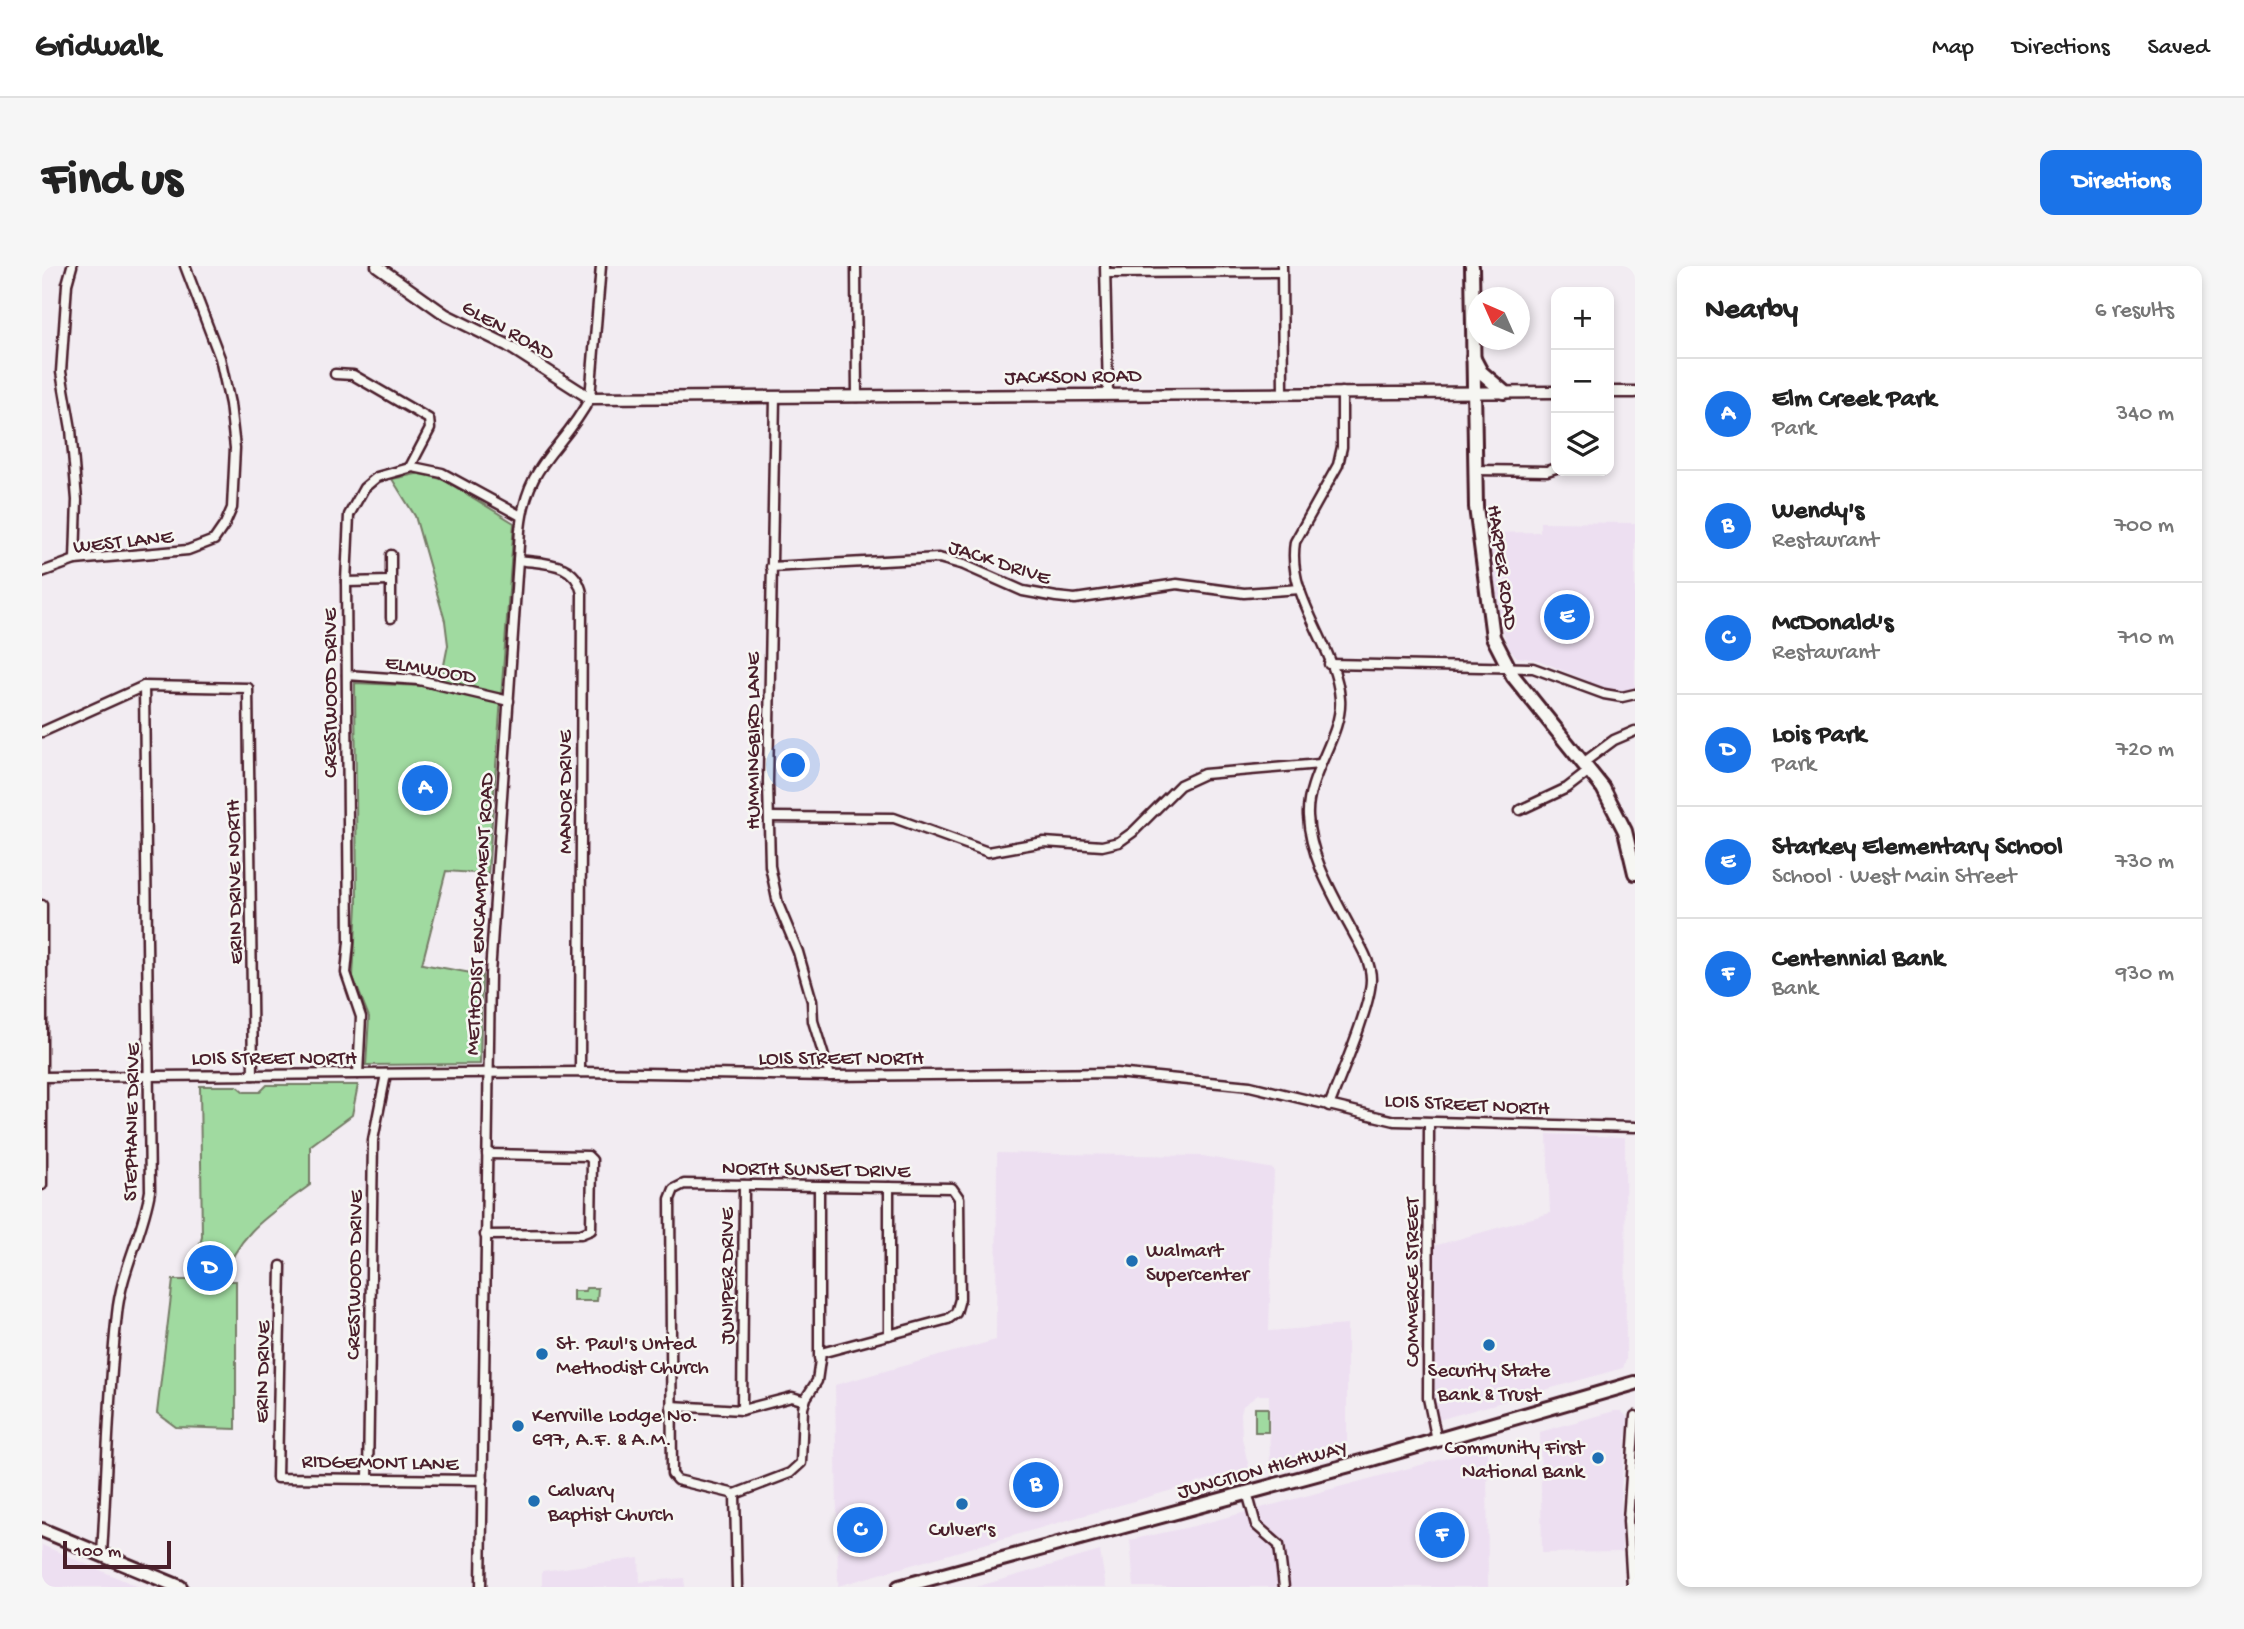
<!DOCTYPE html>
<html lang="en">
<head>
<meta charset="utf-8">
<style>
  :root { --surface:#fff; --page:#f6f6f6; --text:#222; --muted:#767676; --line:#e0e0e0; --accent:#1a73e8 }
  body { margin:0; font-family:"Gochi Hand",sans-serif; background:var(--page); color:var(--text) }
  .controls { position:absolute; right:21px; top:21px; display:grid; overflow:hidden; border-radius:14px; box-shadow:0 4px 10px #0003 }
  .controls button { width:63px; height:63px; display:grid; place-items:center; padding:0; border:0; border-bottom:2px solid var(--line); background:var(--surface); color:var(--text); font:35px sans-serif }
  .compass { position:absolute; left:1425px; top:21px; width:63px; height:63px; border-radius:50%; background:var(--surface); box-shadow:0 4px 10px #0003; rotate:315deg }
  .scale { position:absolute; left:21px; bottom:18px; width:108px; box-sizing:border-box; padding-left:7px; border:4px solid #4a1f2b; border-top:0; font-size:19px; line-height:24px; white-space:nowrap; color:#4a1f2b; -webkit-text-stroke:5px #f6f6f2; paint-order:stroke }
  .you { position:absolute; left:752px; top:500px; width:24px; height:24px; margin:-18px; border:5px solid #fff; border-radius:50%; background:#1a73e8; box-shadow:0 0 0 10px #1a73e833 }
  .badge { display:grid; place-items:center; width:46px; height:46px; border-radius:50%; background:var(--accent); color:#fff; font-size:23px; font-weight:700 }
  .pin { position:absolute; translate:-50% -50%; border:4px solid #fff; box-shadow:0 2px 7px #0006 }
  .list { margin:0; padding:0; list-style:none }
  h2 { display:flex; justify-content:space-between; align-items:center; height:91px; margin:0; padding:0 28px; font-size:30px }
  h2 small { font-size:23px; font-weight:400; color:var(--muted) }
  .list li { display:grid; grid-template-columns:46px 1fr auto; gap:21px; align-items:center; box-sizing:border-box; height:112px; padding:0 28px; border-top:2px solid var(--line) }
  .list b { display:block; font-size:26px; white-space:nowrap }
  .list p { margin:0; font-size:23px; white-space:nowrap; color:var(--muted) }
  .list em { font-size:23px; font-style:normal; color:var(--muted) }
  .icon { flex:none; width:38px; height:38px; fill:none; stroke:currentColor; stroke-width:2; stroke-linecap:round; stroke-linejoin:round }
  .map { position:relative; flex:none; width:1593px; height:1321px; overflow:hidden; border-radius:14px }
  header { display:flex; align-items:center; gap:42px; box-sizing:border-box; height:98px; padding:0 35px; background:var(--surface); border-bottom:2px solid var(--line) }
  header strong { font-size:33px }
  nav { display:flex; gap:38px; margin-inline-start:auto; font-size:24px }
  .intro { display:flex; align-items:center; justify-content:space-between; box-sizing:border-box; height:168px; padding:0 42px }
  h1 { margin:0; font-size:49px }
  .button { padding:18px 32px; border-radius:14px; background:var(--accent); color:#fff; font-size:24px; font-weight:700 }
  main { display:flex; gap:42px; padding:0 42px }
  aside { flex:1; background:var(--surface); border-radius:14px; box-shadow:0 4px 10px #0003 }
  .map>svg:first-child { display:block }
  .built { fill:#eddff1 }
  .green { fill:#a0daa0; stroke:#757c66; stroke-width:2 }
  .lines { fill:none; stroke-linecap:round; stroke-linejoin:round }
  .minor-casing { stroke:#4a1f2b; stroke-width:13 }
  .tertiary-casing { stroke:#4a1f2b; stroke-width:15 }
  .secondary-casing { stroke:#4a1f2b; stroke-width:18 }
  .minor { stroke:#f6f6f2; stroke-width:8 }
  .tertiary { stroke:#f6f6f2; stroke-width:10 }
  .secondary { stroke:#f6f6f2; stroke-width:12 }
  .poi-dot { fill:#1f6fb2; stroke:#f6f6f2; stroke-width:2.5 }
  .labels { text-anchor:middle; stroke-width:5; stroke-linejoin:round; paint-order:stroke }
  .street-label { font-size:21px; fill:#4a1f2b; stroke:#f6f6f2 }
  .poi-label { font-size:21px; fill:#4a1f2b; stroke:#f6f6f2; text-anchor:start }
</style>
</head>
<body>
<header>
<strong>Gridwalk</strong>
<nav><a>Map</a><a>Directions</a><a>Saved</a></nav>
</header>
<div class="intro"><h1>Find us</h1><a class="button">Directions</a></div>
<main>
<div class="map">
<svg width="1593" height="1321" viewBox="0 0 1593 1321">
  <rect width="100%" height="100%" fill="#f2ecf2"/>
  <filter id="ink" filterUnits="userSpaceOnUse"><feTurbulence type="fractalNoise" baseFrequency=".0143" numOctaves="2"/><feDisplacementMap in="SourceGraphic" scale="14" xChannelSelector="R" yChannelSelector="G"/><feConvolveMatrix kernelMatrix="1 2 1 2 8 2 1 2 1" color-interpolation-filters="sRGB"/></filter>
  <g filter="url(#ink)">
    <g class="built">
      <polygon points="1498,256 1593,257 1593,424 1567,424 1496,394 1475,391 1467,383 1460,363 1445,267 1498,266"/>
      <polygon points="1505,868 1583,871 1584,1094 1581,1102 1396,1154 1393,1141 1392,980 1508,947"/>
      <polygon points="955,887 1161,890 1232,903 1227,1065 1305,1059 1305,1182 1295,1185 1290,1181 1266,1188 1264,1193 1228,1203 1227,1129 1216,1129 1201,1140 1199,1147 1200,1172 1207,1202 796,1320 793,1119 954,1074"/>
      <polygon points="1572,1145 1579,1145 1586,1152 1579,1221 1580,1286 1500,1287 1498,1166"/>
      <polygon points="1445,1181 1446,1321 1092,1321 1088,1274 1152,1260"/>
      <polygon points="0,1279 97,1321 0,1321"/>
      <polygon points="1058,1285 1064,1321 934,1321"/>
      <polygon points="597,1292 598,1316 642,1312 643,1321 500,1321 500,1305"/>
    </g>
    <g class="green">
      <polygon points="379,207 402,214 472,257 446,608 404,605 380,698 440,709 438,798 324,799 327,751 311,711 315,639 313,417 380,420 397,424 406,379 403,355 373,250 350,213"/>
      <path d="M225 819H316L310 849 268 880V919C230 947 195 966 181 1015H194V1163L134 1161 115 1147 131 1014H147L160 971 158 820H195L202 826H218Z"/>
      <polygon points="544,1022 556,1022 555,1035 531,1035 531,1025 543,1025"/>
      <rect x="1213" y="1142" width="13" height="24"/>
    </g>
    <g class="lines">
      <defs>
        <g id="minor">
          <polyline points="30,0 25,18 19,106 29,163 35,234 33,294"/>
          <polyline points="814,0 815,131"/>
          <polyline points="1063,0 1066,127"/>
          <polyline points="1240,0 1241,127"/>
          <polyline points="1064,7 1240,6"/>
          <polyline points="293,108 311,109 387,153 388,163 368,201"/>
          <polyline points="733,131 726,516 728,600 736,638 756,686 770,735 771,755 788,810"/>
          <polyline points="1432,204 1505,205 1514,202"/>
          <path d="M476 294C503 298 533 295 540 327L538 806"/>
          <polyline points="729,301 897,292 922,299 981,325 1014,331 1033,333 1135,318 1202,327 1258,323"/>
          <polyline points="0,306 33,294 146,284 172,274 183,258 190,242 193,182 188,138 178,92 143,0"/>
          <polyline points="304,316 348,315"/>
          <polyline points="349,352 349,289"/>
          <polyline points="1287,398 1491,402 1562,428 1580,431 1593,428"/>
          <polyline points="305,409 377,414 467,435"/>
          <polyline points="0,466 102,420 206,422 211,809"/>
          <polyline points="1541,497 1572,474 1593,465"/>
          <polyline points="1478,544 1525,522 1547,505"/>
          <polyline points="727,551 852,552 946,586 1002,576 1060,580 1077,576 1091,566 1138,519 1162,508 1278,498"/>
          <polyline points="0,639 0,919"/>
          <polyline points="316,808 319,751 304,707 307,676 304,316 307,249 322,222 335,211 371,201 400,207 479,250"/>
          <polyline points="0,811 538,806 788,810 1074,807 1208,820 1353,855 1593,861"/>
          <path d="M1287 840C1298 811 1329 740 1329 713 1329 694 1316 676 1307 659 1289 625 1268 590 1266 550 1264 510 1301 469 1298 433 1294 379 1244 332 1253 276L1296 199 1300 181V126"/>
          <polyline points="1387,857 1386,1132 1395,1175"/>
          <polygon points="642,918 910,922 917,932 918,1033 914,1047 906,1053 779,1087 775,1115 764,1132 761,1142 759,1197 748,1207 693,1228 635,1214 630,1208 628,933 632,923"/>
          <polyline points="777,920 777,1092"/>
          <polyline points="847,921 847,1069"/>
          <polyline points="443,969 539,968 549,964 550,894 546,890 445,888"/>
          <polyline points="239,1000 235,1212 441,1214"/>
          <polyline points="629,1140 700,1144 750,1131 763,1135"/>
          <polyline points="700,1144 702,919"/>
          <polyline points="326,1212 331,874 344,808"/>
          <polyline points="1205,1226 1214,1259 1237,1279 1242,1321"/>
          <polyline points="693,1228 695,1321"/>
          <path d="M60 1288C65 1209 66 1128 75 1048 79 1005 101 968 108 925L102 420"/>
          <path d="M439 1321 448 708 478 264C485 194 520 186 548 132L559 0"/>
          <polyline points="1590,1321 1586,1255 1593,1150"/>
        </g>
        <g id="tertiary">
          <polyline points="335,0 404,49 465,79 548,132 1514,126"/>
          <polyline points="1567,126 1593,126"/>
        </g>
        <g id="secondary">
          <polyline points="1430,0 1434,241 1451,371 1471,410 1561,522 1583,565 1593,607"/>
          <polyline points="1431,91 1439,106 1462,126"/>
          <polyline points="0,1264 138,1321"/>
          <polyline points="857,1321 1330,1193 1593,1117"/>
        </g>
      </defs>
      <use href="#minor" class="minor-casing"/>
      <use href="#tertiary" class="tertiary-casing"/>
      <use href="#secondary" class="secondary-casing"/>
      <use href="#minor" class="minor"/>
      <use href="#tertiary" class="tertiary"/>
      <use href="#secondary" class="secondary"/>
    </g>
  </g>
  <g class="poi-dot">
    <circle cx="1090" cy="995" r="7"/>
    <circle cx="1447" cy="1079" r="7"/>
    <circle cx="500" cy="1088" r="7"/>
    <circle cx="476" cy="1160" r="7"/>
    <circle cx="1556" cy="1192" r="7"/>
    <circle cx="492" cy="1235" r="7"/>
    <circle cx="920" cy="1238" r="7"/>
  </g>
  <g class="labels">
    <g class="street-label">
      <text transform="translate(467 63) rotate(29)" y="7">GLEN ROAD</text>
      <text transform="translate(1031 109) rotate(-1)" y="7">JACKSON ROAD</text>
      <text transform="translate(81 274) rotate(-6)" y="7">WEST LANE</text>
      <text transform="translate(958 295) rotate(18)" y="7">JACK DRIVE</text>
      <text transform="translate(1462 301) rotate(82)" y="7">HARPER ROAD</text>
      <text transform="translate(389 402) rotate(10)" y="7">ELMWOOD</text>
      <text transform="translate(287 427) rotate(-90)" y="7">CRESTWOOD DRIVE</text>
      <text transform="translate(710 475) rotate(-90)" y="7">HUMMINGBIRD LANE</text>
      <text transform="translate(522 526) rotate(-90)" y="7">MANOR DRIVE</text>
      <text transform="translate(191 616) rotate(-91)" y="7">ERIN DRIVE NORTH</text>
      <text transform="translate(436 648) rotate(-87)" y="7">METHODIST ENCAMPMENT ROAD</text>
      <text x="232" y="798">LOIS STREET NORTH</text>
      <text x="799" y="798">LOIS STREET NORTH</text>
      <text transform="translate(1425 837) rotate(3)" y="7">LOIS STREET NORTH</text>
      <text transform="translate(88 856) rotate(-89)" y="7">STEPHANIE DRIVE</text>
      <text transform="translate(774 902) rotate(1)" y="7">NORTH SUNSET DRIVE</text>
      <text transform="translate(311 1009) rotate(-89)" y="7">CRESTWOOD DRIVE</text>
      <text transform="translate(684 1010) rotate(-90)" y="7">JUNIPER DRIVE</text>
      <text transform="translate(1369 1016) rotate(-90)" y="7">COMMERCE STREET</text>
      <text transform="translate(219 1106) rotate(-89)" y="7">ERIN DRIVE</text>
      <text transform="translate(338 1195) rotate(1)" y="7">RIDGEMONT LANE</text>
      <text transform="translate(1220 1202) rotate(-15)" y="7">JUNCTION HIGHWAY</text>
    </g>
    <g class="poi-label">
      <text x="1104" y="990">Walmart<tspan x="1104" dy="24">Supercenter</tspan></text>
      <text x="514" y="1083">St. Paul's Unted<tspan x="514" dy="24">Methodist Church</tspan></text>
      <text x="1447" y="1110" text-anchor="middle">Security State<tspan x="1447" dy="24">Bank &amp; Trust</tspan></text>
      <text x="490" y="1155">Kerrville Lodge No.<tspan x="490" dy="24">697, A.F. &amp; A.M.</tspan></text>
      <text x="1542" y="1187" text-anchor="end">Community First<tspan x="1542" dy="24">National Bank</tspan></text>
      <text x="506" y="1230">Calvary<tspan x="506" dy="24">Baptist Church</tspan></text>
      <text x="920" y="1269" text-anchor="middle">Culver's</text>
    </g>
  </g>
</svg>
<div class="controls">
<button>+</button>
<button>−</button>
<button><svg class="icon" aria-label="layers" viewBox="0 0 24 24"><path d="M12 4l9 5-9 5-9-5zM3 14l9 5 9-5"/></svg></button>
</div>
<svg class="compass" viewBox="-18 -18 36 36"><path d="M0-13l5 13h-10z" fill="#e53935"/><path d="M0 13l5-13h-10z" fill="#767676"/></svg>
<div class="scale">100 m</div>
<div class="you"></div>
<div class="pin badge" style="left:383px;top:522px">A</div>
<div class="pin badge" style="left:994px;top:1219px">B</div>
<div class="pin badge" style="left:818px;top:1264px">C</div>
<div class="pin badge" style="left:168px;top:1002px">D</div>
<div class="pin badge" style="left:1525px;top:351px">E</div>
<div class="pin badge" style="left:1400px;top:1269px">F</div>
</div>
<aside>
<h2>Nearby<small>6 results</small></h2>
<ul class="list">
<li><span class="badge">A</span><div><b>Elm Creek Park</b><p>Park</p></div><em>340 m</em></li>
<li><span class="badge">B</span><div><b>Wendy's</b><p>Restaurant</p></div><em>700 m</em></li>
<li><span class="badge">C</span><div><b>McDonald's</b><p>Restaurant</p></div><em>710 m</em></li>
<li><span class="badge">D</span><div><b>Lois Park</b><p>Park</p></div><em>720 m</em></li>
<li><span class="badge">E</span><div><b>Starkey Elementary School</b><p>School · West Main Street</p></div><em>730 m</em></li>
<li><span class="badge">F</span><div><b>Centennial Bank</b><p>Bank</p></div><em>930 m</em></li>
</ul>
</aside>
</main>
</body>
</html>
